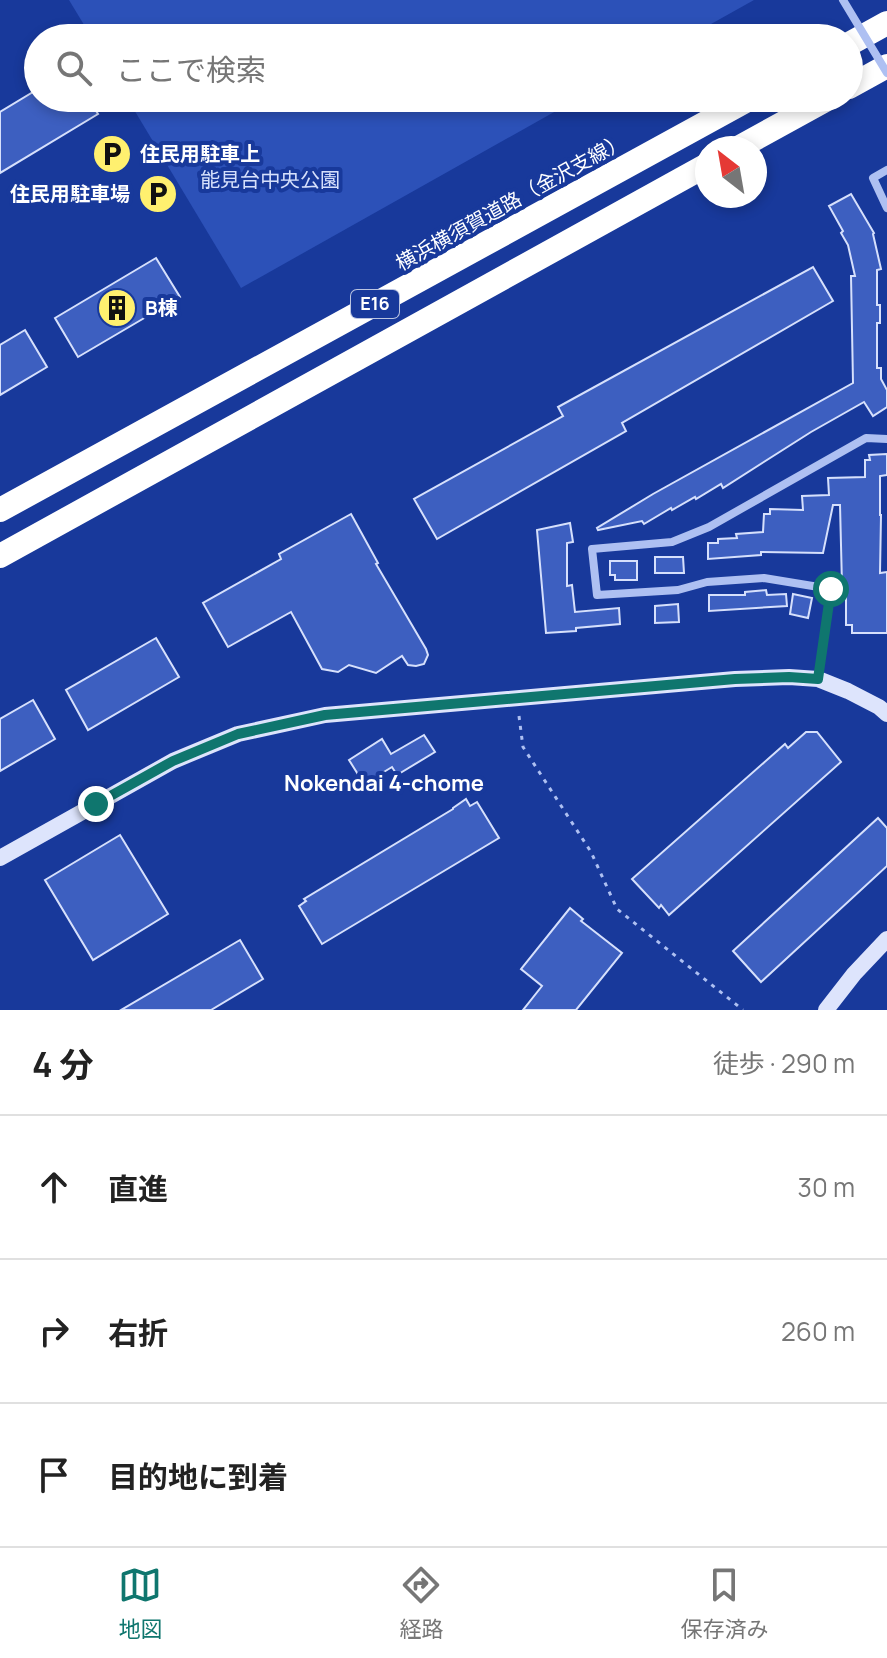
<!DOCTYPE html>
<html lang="ja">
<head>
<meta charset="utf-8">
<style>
  :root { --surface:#fff; --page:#f6f6f6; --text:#222; --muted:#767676; --line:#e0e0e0; --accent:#0f766e }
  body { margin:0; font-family:Manrope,"Noto Sans JP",sans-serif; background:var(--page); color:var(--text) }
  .compass { position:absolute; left:695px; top:136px; width:72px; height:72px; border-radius:50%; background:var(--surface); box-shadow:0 4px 12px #0003; rotate:329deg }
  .stop { position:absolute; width:24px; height:24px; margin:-18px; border:6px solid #0f766e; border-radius:50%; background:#fff }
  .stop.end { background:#0f766e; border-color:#fff; box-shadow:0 2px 8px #0008 }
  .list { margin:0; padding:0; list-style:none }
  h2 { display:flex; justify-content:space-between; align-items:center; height:104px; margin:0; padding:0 32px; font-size:34px }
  h2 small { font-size:26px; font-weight:400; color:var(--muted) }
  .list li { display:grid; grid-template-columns:52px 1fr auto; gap:24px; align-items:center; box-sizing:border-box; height:144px; padding:0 32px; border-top:2px solid var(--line) }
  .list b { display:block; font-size:30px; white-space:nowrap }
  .list em { font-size:26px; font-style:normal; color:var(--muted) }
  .icon { flex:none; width:44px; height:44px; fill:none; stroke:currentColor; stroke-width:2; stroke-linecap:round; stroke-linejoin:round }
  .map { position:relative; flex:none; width:887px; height:1010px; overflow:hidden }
  .search { position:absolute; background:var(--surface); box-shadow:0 4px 12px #0003; left:24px; right:24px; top:24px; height:88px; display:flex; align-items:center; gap:20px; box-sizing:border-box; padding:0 28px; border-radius:44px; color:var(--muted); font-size:30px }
  .sheet { height:536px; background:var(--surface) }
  nav { display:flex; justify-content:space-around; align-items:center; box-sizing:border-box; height:112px; border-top:2px solid var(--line); background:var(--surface); font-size:22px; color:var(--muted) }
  nav a { display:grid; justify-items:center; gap:4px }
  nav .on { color:var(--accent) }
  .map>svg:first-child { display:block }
  .green { fill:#2c51b8 }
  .building { fill:#3d5fc0; stroke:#d6e0fc; stroke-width:2 }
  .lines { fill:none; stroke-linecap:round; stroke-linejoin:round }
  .path { stroke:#aec0f2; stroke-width:3; stroke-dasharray:4 6; stroke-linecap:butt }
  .street { stroke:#aec0f2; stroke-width:8 }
  .secondary { stroke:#dde4fc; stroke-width:16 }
  .highway { stroke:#fff; stroke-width:24 }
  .street-bridge { stroke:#aec0f2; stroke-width:8 }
  .route { stroke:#0f766e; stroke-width:10 }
  .labels { text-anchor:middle; stroke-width:8; stroke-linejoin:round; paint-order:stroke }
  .shield { fill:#18399b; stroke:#bac4e1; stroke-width:2 }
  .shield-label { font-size:18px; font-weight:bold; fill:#fff }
  .poi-label { font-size:20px; font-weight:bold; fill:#fff; stroke:#18399b; text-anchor:start }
  .park-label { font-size:20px; fill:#d6e0fc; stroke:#18399b }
  .street-label { font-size:20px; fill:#fff; stroke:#18399b }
  .neighbourhood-label { font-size:22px; font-weight:bold; fill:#fff; stroke:#18399b }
</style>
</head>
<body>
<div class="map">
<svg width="887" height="1010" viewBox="0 0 887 1010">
  <rect width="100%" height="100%" fill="#18399b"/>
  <g class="green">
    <polygon points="69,0 754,0 686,38 92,38"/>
    <polygon points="127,98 579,98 241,288"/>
  </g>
  <g class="building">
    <polygon points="38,89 38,98 88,98 98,114 0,173 0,112"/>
    <polygon points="851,194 874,233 873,234 881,269 877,270 877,305 880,305 880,323 877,323 877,368 881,368 881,379 887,390 887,407 873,416 864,402 811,432 723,488 721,484 696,499 695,497 672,510 671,508 644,524 642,521 598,530 597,528 653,494 853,383 851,276 855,276 848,245 841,233 843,231 829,206"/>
    <polygon points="156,258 180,297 78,357 55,318"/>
    <polygon points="813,267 833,301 622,423 626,431 437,539 414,499 563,416 558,407"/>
    <polygon points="25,330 47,367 0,395 0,345"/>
    <polygon points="887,454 887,475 880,476 880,515 881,515 880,573 887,572 887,633 852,633 852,625 846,625 846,585 842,585 840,505 833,505 823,553 761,552 761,555 708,559 708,543 718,543 718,539 737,538 736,534 763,532 764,514 770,514 770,509 803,510 802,496 829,495 828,478 865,477 865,460 870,460 869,455"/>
    <polygon points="351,514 378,563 376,564 426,649 428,655 424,664 416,666 408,665 402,656 376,673 349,665 338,672 322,669 291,612 228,647 203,603 281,559 279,554"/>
    <polygon points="570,523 573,542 567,543 567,586 572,585 575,612 619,608 620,624 576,628 576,631 546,633 537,530"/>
    <polygon points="655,557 683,557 684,573 655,573"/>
    <polygon points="610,561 637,561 637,580 615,580 615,575 610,575"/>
    <polygon points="766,590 767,595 786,594 787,606 709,611 709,595 745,595 745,592"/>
    <polygon points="793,594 812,598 808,618 790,614"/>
    <polygon points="678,604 679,622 655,623 655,606"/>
    <polygon points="156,638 179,677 88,730 66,690"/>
    <polygon points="33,700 55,739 0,771 0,719"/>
    <polygon points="806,732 817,732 841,762 669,915 661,905 659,908 632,879 785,744 788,748"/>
    <polygon points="424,735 435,752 397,775 392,767 364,784 349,760 382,739 391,754"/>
    <polygon points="466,799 470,806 477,802 499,838 322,944 299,906 306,901 304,899 453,809 453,808"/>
    <polygon points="878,818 887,828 887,866 761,982 733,951"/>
    <polygon points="120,835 168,914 93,960 45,880"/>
    <polygon points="570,908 583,919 581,921 622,953 576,1010 523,1010 542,986 521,969"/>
    <polygon points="240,940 263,979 211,1010 121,1010"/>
  </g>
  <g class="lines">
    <polyline class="path" points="519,716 523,747 591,852 617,909 743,1010"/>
    <g class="street">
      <polyline points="887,170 873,178 887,208"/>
      <polyline points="818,679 831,589 764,578 707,582 678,590 597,595 592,549 672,542 709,527 866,438 887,439"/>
    </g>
    <g class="secondary">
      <polyline points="0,858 173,761 238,734 325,715 735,679 789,677 818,679 848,691 879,707 887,714"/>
      <polyline points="826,1010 854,974 887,939"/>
    </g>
    <g class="highway">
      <polyline points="849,44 887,23"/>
      <polyline points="849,87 887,66"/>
      <polyline points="738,148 829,98"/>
      <polyline points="0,510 751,98"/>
      <polyline points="0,556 707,165"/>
    </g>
    <polyline class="street-bridge" points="843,0 887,73"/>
  </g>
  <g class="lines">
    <polyline class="route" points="96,804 173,761 238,734 325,715 735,679 789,677 818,679 831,589"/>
  </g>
  <defs>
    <symbol id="parking-disc" viewBox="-11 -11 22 22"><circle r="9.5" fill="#fff06f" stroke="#18399b"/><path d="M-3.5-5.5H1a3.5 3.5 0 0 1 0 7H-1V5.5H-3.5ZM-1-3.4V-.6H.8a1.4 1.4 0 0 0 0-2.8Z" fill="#111"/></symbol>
    <symbol id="building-disc" viewBox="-11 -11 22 22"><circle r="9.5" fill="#fff06f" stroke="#18399b"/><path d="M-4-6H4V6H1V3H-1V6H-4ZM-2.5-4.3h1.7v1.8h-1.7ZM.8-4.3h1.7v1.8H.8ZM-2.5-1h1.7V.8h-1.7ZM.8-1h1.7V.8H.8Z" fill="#111"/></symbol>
  </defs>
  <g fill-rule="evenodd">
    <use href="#parking-disc" x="90" y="132" width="44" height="44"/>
    <use href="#parking-disc" x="136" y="172" width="44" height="44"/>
    <use href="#building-disc" x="95" y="286" width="44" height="44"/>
  </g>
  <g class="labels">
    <rect class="shield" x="351" y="290" width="48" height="28" rx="6"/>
    <g class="shield-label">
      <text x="375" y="310">E16</text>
    </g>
    <g class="poi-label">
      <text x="140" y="161">住民用駐車上</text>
      <text x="130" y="201" text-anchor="end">住民用駐車場</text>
      <text x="145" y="315">B棟</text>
    </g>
    <g class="park-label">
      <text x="270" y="187">能見台中央公園</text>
    </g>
    <g class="street-label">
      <text transform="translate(511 202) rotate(-29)" y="7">横浜横須賀道路（金沢支線）</text>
    </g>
    <g class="neighbourhood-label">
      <text x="384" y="791">Nokendai 4-chome</text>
    </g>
  </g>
</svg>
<svg class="compass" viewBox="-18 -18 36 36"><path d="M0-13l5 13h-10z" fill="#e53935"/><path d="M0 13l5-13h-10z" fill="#767676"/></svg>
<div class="stop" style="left:831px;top:589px"></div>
<div class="stop end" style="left:96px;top:804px"></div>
<div class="search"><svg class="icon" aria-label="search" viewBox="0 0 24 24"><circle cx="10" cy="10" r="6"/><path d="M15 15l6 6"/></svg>ここで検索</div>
</div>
<section class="sheet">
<h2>4 分<small>徒歩 · 290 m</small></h2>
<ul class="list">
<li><svg class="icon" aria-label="ahead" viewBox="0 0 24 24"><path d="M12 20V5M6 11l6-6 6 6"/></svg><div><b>直進</b></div><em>30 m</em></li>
<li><svg class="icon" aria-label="right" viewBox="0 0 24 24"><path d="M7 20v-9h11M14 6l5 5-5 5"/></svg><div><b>右折</b></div><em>260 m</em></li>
<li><svg class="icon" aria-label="arrive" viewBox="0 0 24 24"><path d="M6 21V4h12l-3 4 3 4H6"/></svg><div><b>目的地に到着</b></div></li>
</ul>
</section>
<nav>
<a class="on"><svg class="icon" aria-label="map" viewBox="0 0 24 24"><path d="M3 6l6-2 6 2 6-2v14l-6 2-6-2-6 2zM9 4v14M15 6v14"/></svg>地図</a>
<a><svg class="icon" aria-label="directions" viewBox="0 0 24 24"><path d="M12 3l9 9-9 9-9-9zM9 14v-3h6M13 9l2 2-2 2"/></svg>経路</a>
<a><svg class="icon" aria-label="saved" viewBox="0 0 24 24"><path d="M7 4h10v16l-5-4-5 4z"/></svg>保存済み</a>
</nav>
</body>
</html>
